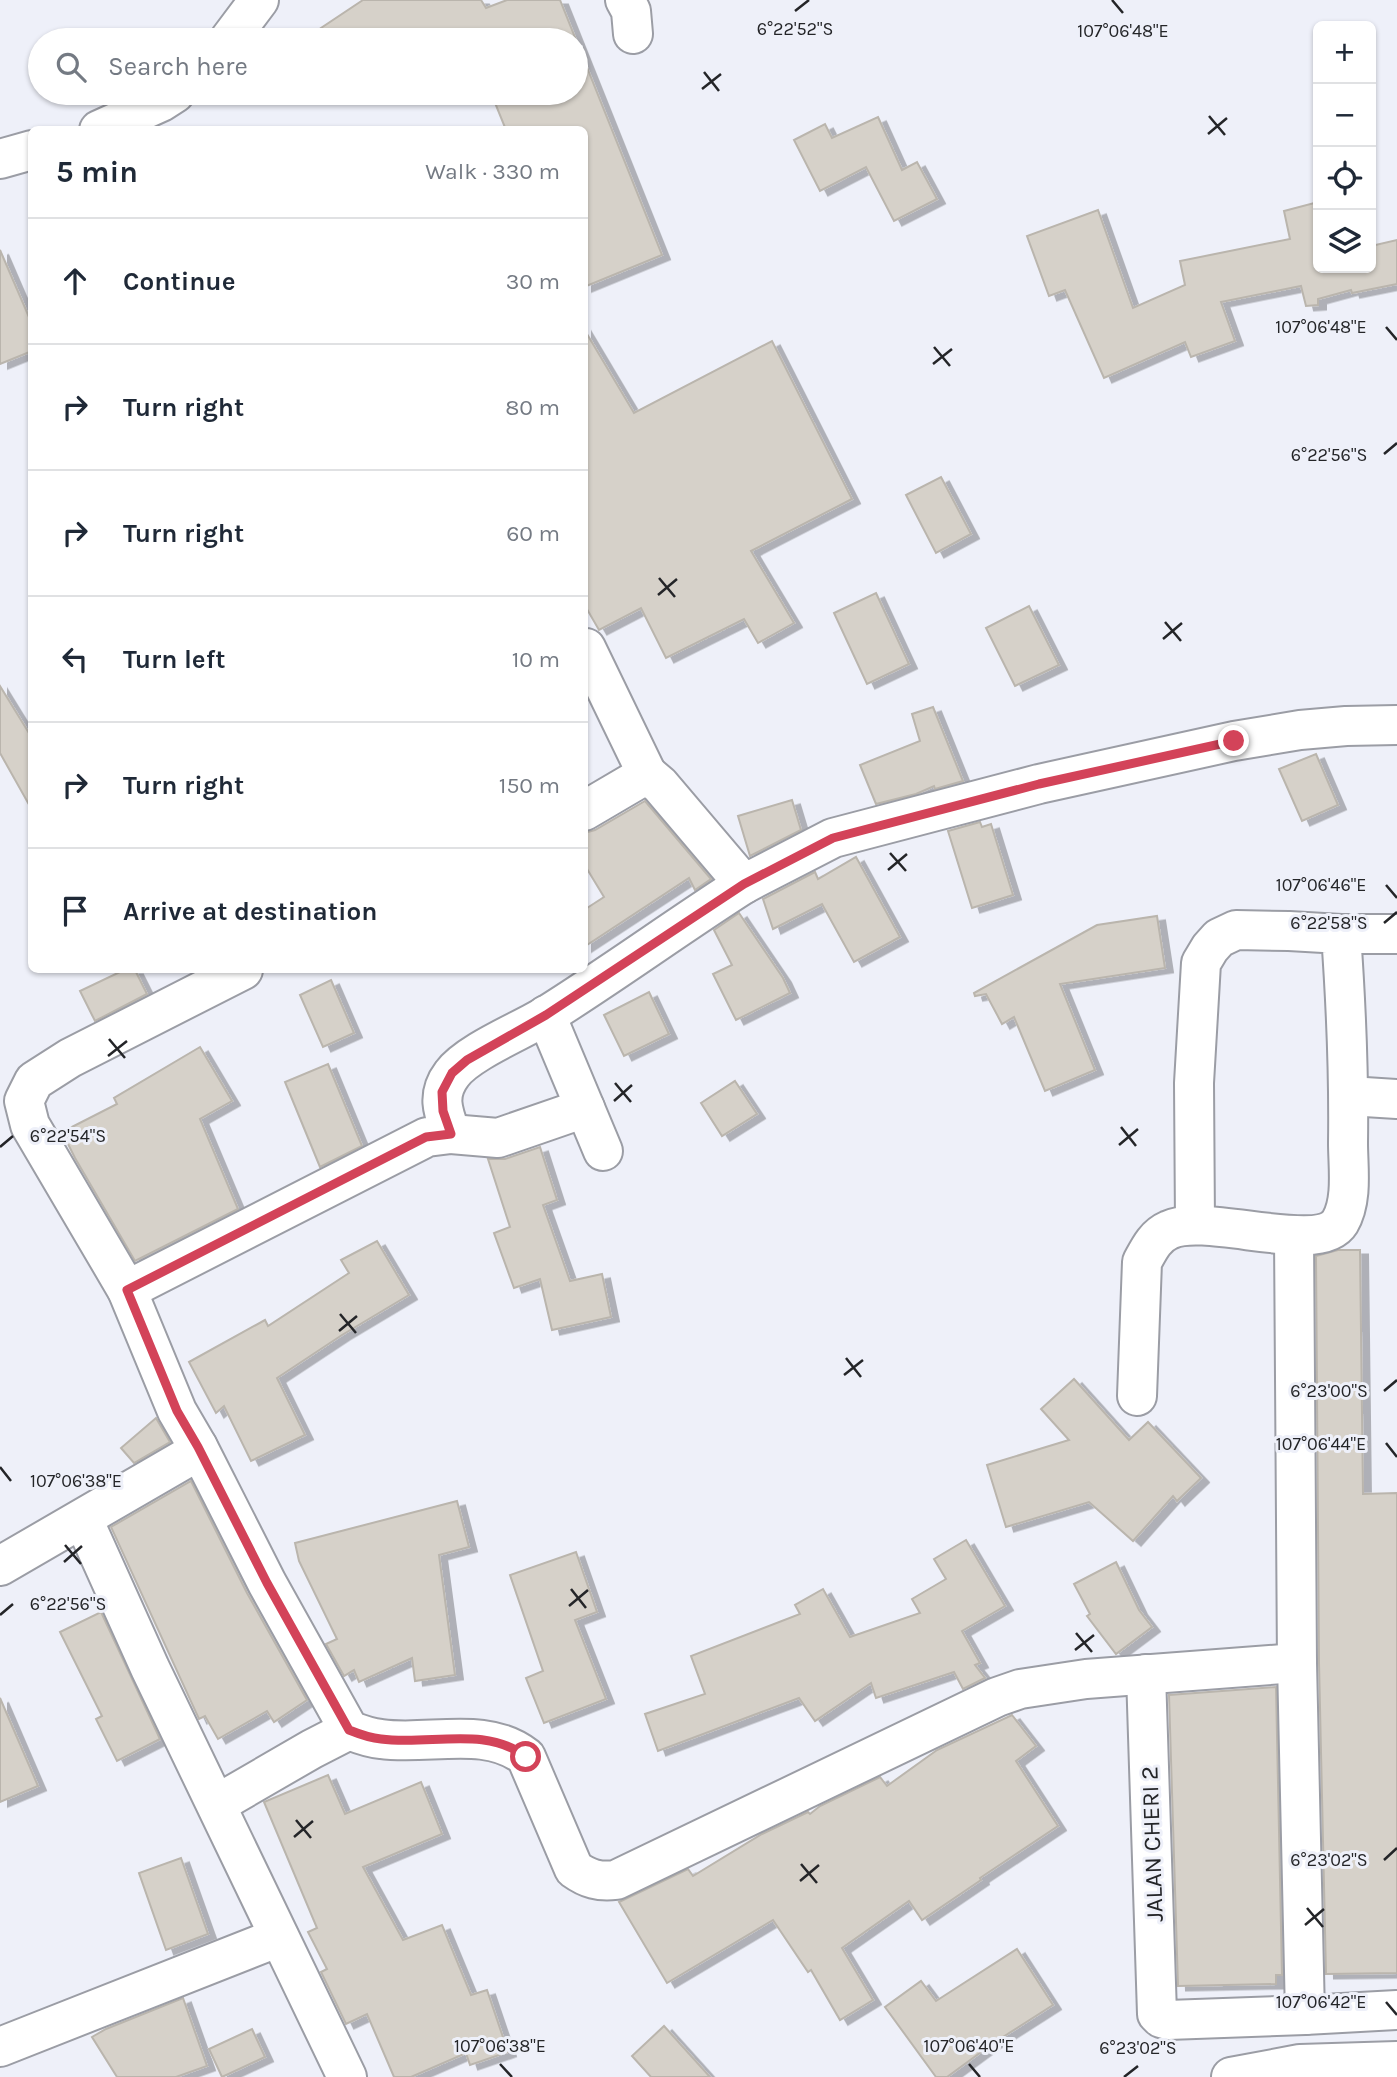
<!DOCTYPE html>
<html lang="en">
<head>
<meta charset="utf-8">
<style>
  :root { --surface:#fff; --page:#f2f2f3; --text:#1f2937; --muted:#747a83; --line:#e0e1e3 }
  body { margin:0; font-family:Karla,sans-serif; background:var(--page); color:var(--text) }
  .controls { position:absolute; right:21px; top:21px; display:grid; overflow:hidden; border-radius:10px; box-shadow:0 2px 5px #0004 }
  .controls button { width:63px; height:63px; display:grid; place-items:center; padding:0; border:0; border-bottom:2px solid var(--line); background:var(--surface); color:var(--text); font:35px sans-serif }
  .stop { position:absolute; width:21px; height:21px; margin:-16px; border:5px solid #d34359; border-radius:50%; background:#fff }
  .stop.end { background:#d34359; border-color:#fff; box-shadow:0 2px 7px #0008 }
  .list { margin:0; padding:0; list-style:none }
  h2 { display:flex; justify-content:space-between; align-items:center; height:91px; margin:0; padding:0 28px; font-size:30px }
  h2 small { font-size:23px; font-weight:400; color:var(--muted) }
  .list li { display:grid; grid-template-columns:46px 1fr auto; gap:21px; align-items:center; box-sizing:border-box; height:126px; padding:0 28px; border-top:2px solid var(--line) }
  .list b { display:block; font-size:26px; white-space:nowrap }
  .list em { font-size:23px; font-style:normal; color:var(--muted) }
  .icon { flex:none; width:38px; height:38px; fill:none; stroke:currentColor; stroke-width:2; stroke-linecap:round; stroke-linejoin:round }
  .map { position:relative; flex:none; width:1397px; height:2077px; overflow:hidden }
  .search { position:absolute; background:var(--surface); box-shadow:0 2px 5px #0004; left:28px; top:28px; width:560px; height:77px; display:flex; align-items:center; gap:18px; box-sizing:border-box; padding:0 24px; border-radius:38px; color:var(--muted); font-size:26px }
  .panel { position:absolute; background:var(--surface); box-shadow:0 2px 5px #0004; left:28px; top:126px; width:560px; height:847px; border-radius:10px }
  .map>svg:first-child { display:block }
  .building { fill:#d6d1c9; stroke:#bab5ad; stroke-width:2; filter:url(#shadow) }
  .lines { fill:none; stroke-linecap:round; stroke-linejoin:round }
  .street-casing { stroke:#9b9da5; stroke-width:42 }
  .street { stroke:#fff; stroke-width:38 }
  .route { stroke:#d34359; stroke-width:9 }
  .ticks { fill:none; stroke:#242528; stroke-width:2.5 }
  .labels { text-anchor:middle; stroke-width:6; stroke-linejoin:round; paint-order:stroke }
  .street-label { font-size:24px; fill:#242528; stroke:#eef0f9 }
  .ticks-label { font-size:18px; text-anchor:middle; fill:#242528; stroke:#eef0f9; stroke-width:6; stroke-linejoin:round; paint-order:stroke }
</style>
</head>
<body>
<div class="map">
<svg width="1397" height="2077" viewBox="0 0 1397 2077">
  <defs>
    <filter id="shadow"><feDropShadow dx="8" dy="4.5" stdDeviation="0" flood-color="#0004"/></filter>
  </defs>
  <rect width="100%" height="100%" fill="#eef0f9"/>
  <g class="building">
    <polygon points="363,0 481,0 486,8 507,0 560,0 662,255 584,287 584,130 506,130 491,93 576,93 576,40 303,40"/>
    <polygon points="878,117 902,170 917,162 937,199 894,221 866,167 820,191 794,140 825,124 832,138"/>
    <polygon points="1318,202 1318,268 1371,268 1371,246 1397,240 1397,284 1352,293 1351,290 1318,299 1318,305 1306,306 1301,286 1221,302 1235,341 1191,357 1185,342 1104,378 1065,290 1049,296 1027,236 1098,210 1133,308 1185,285 1180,261 1290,239 1284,211"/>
    <polygon points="0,250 32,324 32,351 0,364"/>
    <polygon points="584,329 634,413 772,341 852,499 751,551 794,623 758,643 744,619 666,658 641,608 599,630 584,604"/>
    <polygon points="941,477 971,534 936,553 906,495"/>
    <polygon points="876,593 909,664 867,684 834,613"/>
    <polygon points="1029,606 1059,665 1015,686 986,628"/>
    <polygon points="0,686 32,738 32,810 0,753"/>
    <polygon points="933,707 963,781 935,789 934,786 916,794 876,804 860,765 920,741 912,714"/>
    <polygon points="1316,754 1338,805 1302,821 1279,769"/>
    <polygon points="792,800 801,830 750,856 738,816"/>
    <polygon points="645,801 711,879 695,890 689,878 584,947 584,910 604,897 584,864 584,833 595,830"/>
    <polygon points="980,822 982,827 991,824 1013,895 972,908 948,831"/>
    <polygon points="856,857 900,937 854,962 822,904 773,929 763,899 815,872 818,879"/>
    <polygon points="739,913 783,978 790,993 736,1020 713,974 732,965 714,930"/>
    <polygon points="1157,916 1165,968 1060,984 1095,1070 1045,1091 1014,1017 1002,1024 986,994 975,996 974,993 1097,925"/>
    <polygon points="124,970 135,970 147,994 95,1021 80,991"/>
    <polygon points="331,980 354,1033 323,1047 300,995"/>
    <polygon points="649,992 669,1034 624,1056 604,1015"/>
    <polygon points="200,1047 232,1101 200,1119 238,1209 135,1261 75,1158 62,1132 117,1104 114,1098"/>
    <polygon points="328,1064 362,1146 320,1167 285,1082"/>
    <polygon points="735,1081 757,1114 722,1136 701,1103"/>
    <polygon points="540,1147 557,1200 543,1205 570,1281 602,1274 611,1317 552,1330 540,1279 514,1288 494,1233 510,1227 488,1159 505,1159"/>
    <polygon points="377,1241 409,1295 342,1335 277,1378 305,1435 251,1461 224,1406 216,1413 189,1362 265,1320 268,1326 349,1273 341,1260"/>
    <polygon points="1338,1250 1360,1250 1363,1494 1397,1493 1397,1973 1326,1974 1319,1663 1316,1256"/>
    <polygon points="1074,1379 1129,1440 1148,1422 1201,1478 1177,1501 1173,1496 1133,1541 1089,1502 1006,1527 987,1465 1069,1440 1041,1409"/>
    <polygon points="156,1418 170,1442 134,1463 121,1448"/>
    <polygon points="191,1481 247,1593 307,1700 274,1722 267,1711 218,1739 205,1716 199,1719 111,1527"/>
    <polygon points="457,1501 469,1547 439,1555 455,1675 415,1681 412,1658 359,1682 354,1670 344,1676 326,1644 337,1639 299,1561 295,1543"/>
    <polygon points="966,1540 1005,1606 962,1631 980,1663 975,1665 985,1678 963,1689 954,1672 876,1698 871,1683 815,1721 799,1698 658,1751 645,1714 705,1694 691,1656 800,1614 795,1605 823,1589 850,1637 920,1613 912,1599 946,1579 934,1559"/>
    <polygon points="576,1552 597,1612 575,1620 606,1699 544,1723 526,1678 543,1671 510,1575"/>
    <polygon points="1116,1562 1139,1610 1152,1627 1116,1654 1087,1616 1090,1614 1074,1584"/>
    <polygon points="101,1612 160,1739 117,1761 96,1719 102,1716 60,1632"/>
    <polygon points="1276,1687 1282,1975 1276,1975 1276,1984 1178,1986 1169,1695"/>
    <polygon points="0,1698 38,1786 0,1802"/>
    <polygon points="1012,1715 1036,1746 1016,1761 1058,1826 980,1878 981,1880 922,1920 909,1901 842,1948 873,2000 840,2020 811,1970 808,1972 773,1920 667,1983 619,1902 688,1869 693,1876 762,1834 808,1812 810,1814 820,1806 880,1777 887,1786 937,1750"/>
    <polygon points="328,1775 345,1814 421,1782 442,1834 363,1867 403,1940 442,1925 471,1995 487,1990 508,2052 470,2065 466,2053 411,2077 394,2077 367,2014 346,2024 321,1972 327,1969 308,1932 317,1928 264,1802"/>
    <polygon points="181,1858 208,1934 166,1950 139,1873"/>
    <polygon points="1017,1949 1053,2005 992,2044 947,2077 936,2077 885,2007 921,1981 936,2001"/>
    <polygon points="183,1998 207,2066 176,2077 117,2077 92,2037 106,2029"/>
    <polygon points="664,2026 710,2077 651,2077 632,2056"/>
    <polygon points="252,2029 265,2057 222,2077 209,2049"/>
  </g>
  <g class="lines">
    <defs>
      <g id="street">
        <polyline points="625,0 631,11 633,34"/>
        <polyline points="229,40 259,0"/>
        <polyline points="99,130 161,102 175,93"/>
        <polyline points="0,159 32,150"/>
        <polyline points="586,648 647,774"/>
        <polyline points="584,811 647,774 660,785 744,884 833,838 1039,784 1234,741 1300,730 1346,726 1397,725"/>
        <polyline points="1341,934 1397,934"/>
        <polyline points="546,1015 603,1151"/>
        <polyline points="1349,1096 1397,1099"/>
        <polyline points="451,1134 498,1138 585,1108"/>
        <polyline points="1294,1236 1297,1663 1305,2015"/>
        <path d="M127 1290 427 1137 451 1134C443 1112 436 1095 452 1074 468 1052 523 1030 547 1015 614 973 678 926 744 884"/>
        <path d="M1137 1396 1142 1262C1149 1249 1155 1236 1169 1230 1206 1212 1319 1256 1340 1222 1353 1200 1348 1167 1348 1143 1349 1073 1346 1004 1341 934L1289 931 1236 930 1219 938 1210 948 1201 963 1194 1083 1195 1224"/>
        <path d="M198 1447 267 1583 349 1730C359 1734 369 1738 381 1739 428 1746 486 1725 526 1757L574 1869C588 1879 599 1882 616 1880L997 1697 1020 1689 1086 1679 1297 1663"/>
        <polyline points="83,1519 150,1668 347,2077"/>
        <polyline points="0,1566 188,1457 198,1447 177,1411 127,1290 30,1125 24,1101 34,1081 70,1058 243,970"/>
        <polyline points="1146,1674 1157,2014 1161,2018 1168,2020 1305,2015 1397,2010"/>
        <polyline points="217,1804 312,1749 349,1730"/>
        <polyline points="0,2047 279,1937"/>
        <polyline points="1231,2077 1300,2064 1397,2061"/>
      </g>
    </defs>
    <use href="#street" class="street-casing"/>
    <use href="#street" class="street"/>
  </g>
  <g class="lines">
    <path class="route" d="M526 1757C486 1725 428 1746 381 1739 369 1738 359 1734 349 1730L267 1583 198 1447 177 1411 127 1290 426 1137 451 1134 443 1111 442 1092 452 1073 467 1060 546 1015 744 884 833 838 1039 784 1234 741"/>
  </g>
  <path class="ticks" d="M1112 0 1123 13M795 11 809 0M704 72 719 91M702 89 721 74M1209 116 1225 135M1208 134 1227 118M1386 327 1397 340M934 347 950 366M933 364 952 349M1384 454 1397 443M659 578 675 597M658 595 677 579M1165 622 1181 641M1163 639 1182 623M890 853 906 871M888 870 907 854M1386 885 1397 898M1384 923 1397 912M109 1039 125 1058M108 1056 127 1041M615 1083 631 1102M614 1101 632 1085M1121 1127 1136 1146M1119 1145 1138 1129M0 1147 13 1136M340 1314 356 1333M339 1331 357 1316M846 1358 861 1377M844 1375 863 1360M1384 1391 1397 1380M1386 1443 1397 1457M0 1467 11 1481M65 1545 81 1564M64 1562 82 1546M571 1589 586 1608M569 1606 588 1590M0 1615 13 1604M1076 1633 1092 1652M1075 1650 1094 1635M296 1820 311 1838M294 1837 313 1821M1384 1860 1397 1848M801 1864 817 1883M800 1881 819 1865M1307 1908 1323 1927M1305 1925 1324 1909M1386 2002 1397 2015M500 2064 512 2077M969 2064 980 2077M1124 2077 1138 2066"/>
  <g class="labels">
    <g class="street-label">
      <text transform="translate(1152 1844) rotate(-92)" y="8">JALAN CHERI 2</text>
    </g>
  </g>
  <g class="ticks-label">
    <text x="795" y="35">6°22'52"S</text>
    <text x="1123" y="37">107°06'48"E</text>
    <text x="1321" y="333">107°06'48"E</text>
    <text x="1329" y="461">6°22'56"S</text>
    <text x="1321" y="891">107°06'46"E</text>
    <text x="1329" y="929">6°22'58"S</text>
    <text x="68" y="1142">6°22'54"S</text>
    <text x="1329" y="1397">6°23'00"S</text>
    <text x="1321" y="1450">107°06'44"E</text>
    <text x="76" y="1487">107°06'38"E</text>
    <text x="68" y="1610">6°22'56"S</text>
    <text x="1329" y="1866">6°23'02"S</text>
    <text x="1321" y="2008">107°06'42"E</text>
    <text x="500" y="2052">107°06'38"E</text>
    <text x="969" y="2052">107°06'40"E</text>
    <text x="1138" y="2054">6°23'02"S</text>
  </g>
</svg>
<div class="controls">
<button>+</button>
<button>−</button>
<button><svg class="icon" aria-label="locate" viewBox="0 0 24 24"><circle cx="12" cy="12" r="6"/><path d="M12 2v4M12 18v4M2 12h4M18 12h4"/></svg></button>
<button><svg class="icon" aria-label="layers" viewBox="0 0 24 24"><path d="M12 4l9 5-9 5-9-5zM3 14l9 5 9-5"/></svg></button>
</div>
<div class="stop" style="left:526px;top:1757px"></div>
<div class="stop end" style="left:1234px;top:741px"></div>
<div class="search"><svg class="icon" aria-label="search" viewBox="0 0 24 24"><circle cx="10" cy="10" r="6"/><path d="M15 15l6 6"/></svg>Search here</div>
<section class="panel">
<h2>5 min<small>Walk · 330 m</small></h2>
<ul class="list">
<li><svg class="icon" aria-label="ahead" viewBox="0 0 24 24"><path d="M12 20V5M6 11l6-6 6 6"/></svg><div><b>Continue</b></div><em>30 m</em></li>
<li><svg class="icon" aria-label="right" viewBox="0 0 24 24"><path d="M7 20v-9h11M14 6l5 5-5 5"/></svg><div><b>Turn right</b></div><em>80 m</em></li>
<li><svg class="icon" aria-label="right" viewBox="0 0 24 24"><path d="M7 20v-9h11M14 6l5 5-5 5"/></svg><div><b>Turn right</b></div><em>60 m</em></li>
<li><svg class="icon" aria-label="left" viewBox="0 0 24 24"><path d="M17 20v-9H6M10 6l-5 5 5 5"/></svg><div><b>Turn left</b></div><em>10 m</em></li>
<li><svg class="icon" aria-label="right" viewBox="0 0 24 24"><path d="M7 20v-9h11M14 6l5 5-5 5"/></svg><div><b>Turn right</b></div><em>150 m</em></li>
<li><svg class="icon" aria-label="arrive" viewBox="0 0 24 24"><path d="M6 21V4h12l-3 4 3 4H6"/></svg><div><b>Arrive at destination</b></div></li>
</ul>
</section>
</div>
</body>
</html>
